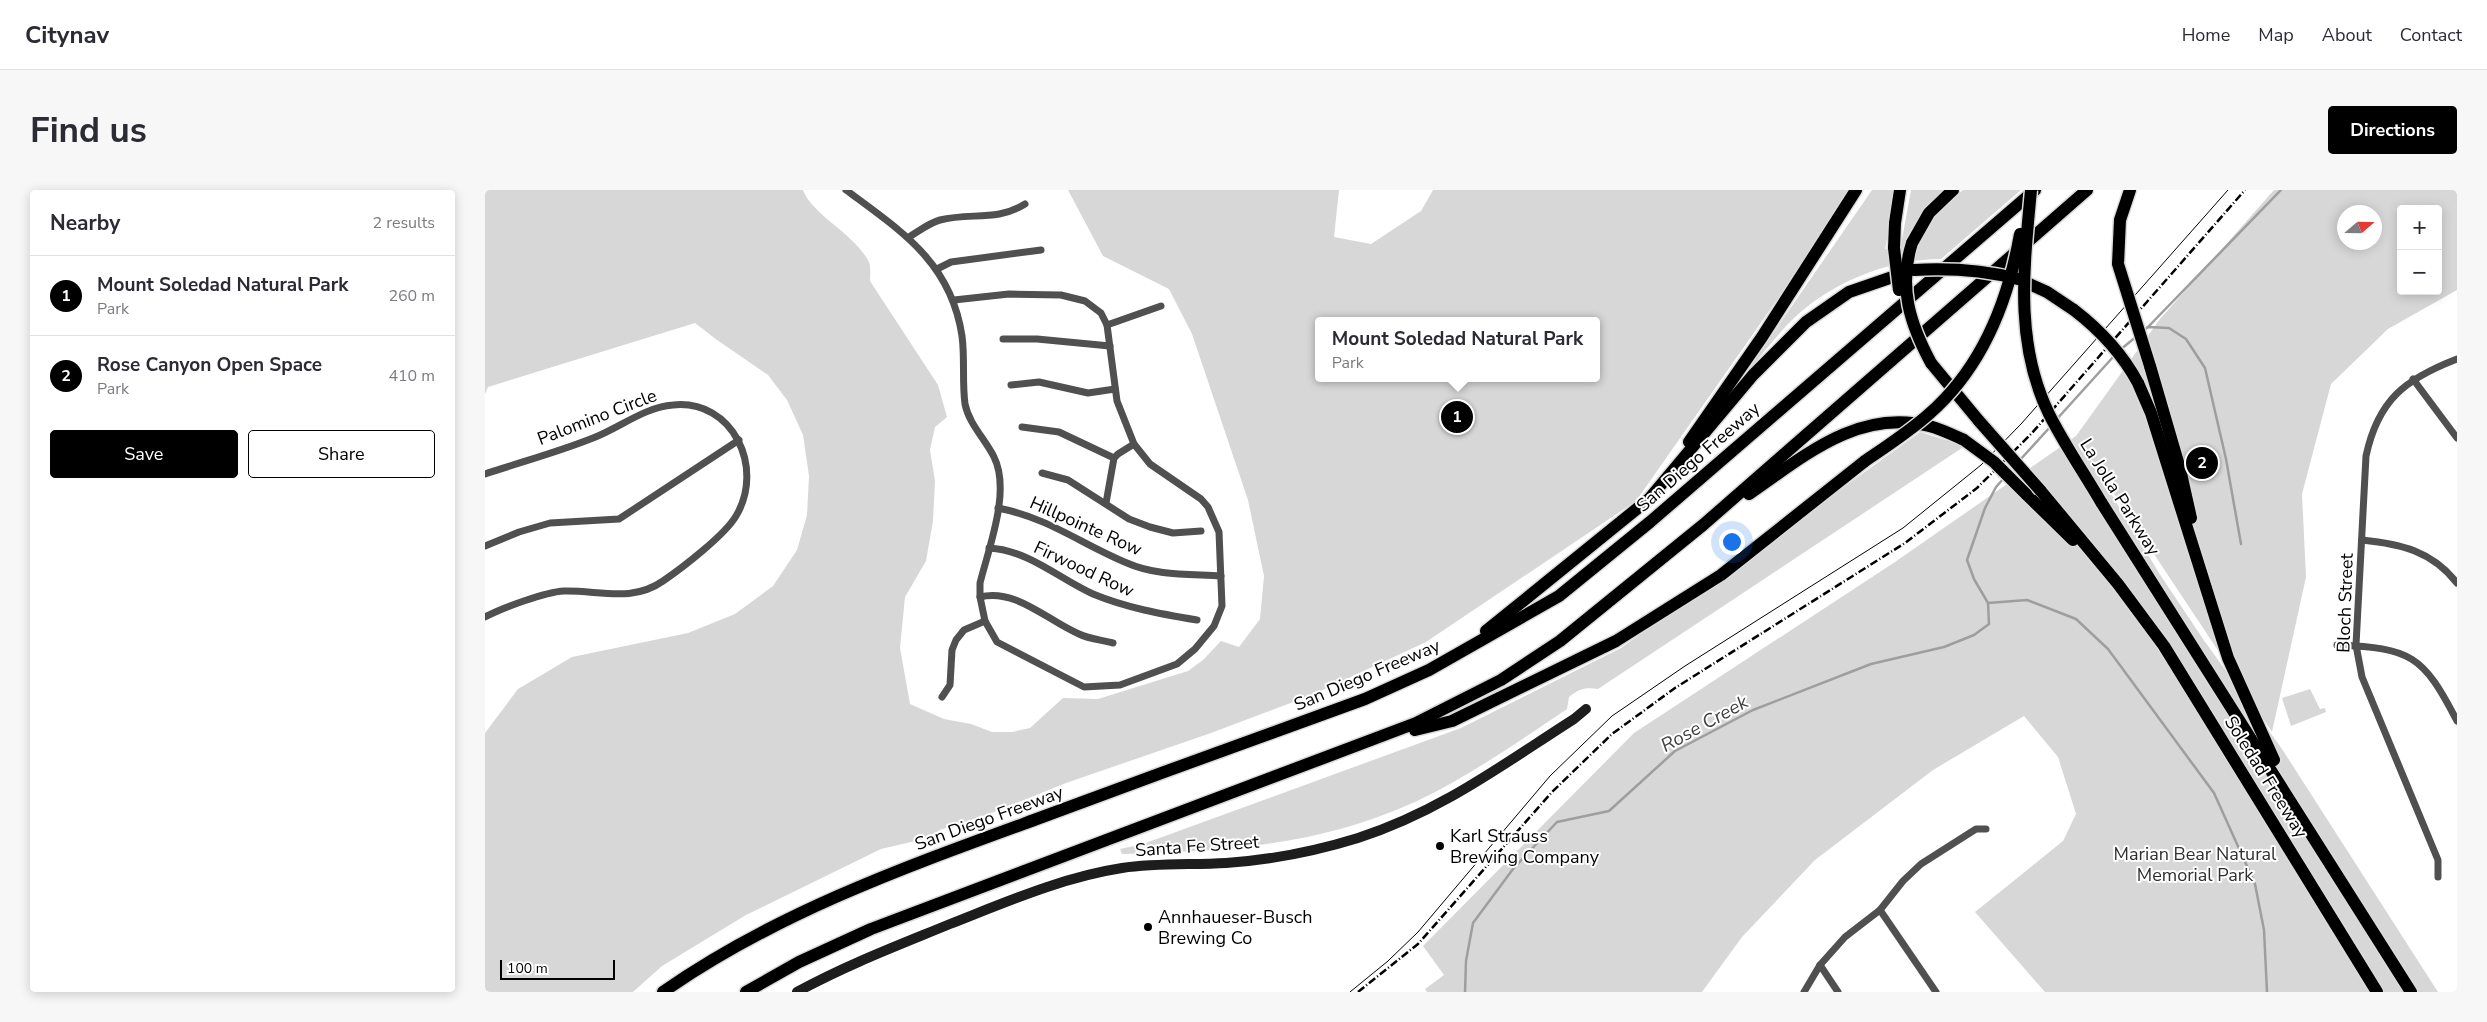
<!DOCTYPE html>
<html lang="en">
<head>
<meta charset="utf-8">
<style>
  :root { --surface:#fff; --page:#f7f7f7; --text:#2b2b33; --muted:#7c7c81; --line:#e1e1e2; --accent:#000 }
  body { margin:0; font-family:"Nunito Sans",sans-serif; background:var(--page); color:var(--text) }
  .controls { position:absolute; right:15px; top:15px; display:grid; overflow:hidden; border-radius:5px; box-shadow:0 2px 12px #0003 }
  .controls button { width:45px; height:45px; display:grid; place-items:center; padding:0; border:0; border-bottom:1px solid var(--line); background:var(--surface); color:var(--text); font:25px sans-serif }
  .compass { position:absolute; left:1852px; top:15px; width:45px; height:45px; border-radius:50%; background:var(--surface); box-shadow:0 2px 12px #0003; rotate:70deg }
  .scale { position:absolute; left:15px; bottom:12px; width:115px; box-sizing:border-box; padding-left:5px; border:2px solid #000; border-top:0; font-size:14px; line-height:18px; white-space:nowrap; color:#000; -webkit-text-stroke:4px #fff; paint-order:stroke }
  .you { position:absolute; left:1246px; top:351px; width:18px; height:18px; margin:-12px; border:4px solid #fff; border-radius:50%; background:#1a73e8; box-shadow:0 0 0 8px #1a73e833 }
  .badge { display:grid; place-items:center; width:32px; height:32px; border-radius:50%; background:var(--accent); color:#fff; font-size:16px; font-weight:700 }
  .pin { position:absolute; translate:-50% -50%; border:2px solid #fff; box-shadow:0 1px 5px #0006 }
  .popup { position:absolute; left:830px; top:127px; width:285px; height:65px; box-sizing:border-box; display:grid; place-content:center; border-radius:5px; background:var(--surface); filter:drop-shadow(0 1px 4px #0005); font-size:16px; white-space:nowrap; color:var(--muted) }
  .popup b { font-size:19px; color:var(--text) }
  .popup::after { content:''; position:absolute; left:50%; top:100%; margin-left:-10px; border:10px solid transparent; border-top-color:var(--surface) }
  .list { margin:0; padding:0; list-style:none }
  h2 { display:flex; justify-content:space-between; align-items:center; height:65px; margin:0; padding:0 20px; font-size:21px }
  h2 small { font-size:16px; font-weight:400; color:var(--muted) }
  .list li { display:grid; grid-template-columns:32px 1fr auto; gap:15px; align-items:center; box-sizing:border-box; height:80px; padding:0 20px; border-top:1px solid var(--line) }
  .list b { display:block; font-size:19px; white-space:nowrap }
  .list p { margin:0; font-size:16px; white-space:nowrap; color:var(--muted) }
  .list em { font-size:16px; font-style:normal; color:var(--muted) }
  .actions { display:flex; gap:10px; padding:15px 20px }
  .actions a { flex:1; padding:11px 0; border:1px solid var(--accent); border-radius:5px; text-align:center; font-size:18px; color:var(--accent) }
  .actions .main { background:var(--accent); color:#fff }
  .map { position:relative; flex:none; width:1972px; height:802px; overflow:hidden; border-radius:5px }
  header { display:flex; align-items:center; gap:30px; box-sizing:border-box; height:70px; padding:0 25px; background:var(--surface); border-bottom:1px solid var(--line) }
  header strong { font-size:24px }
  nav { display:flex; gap:28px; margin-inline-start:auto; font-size:18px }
  .intro { display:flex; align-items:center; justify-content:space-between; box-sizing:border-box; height:120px; padding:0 30px }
  h1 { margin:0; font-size:35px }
  .button { padding:12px 22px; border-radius:5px; background:var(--accent); color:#fff; font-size:18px; font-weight:700 }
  main { display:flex; gap:30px; padding:0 30px }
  aside { flex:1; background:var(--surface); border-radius:5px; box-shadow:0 2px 12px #0003 }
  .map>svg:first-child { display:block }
  .green { fill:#d7d7d7; fill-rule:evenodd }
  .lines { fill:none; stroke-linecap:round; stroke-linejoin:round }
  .stream { stroke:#9e9e9e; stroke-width:2.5 }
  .highway-casing { stroke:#dbdbdb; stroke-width:15 }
  .street { stroke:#505050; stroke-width:7 }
  .secondary { stroke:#1d1d1d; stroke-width:10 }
  .highway { stroke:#000; stroke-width:12 }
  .tram { stroke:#000; stroke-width:1 }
  .rail { stroke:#000; stroke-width:2.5; stroke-dasharray:8 2.5 1 2.5; stroke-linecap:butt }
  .highway-bridge-casing { stroke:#dbdbdb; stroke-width:15; stroke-linecap:butt }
  .highway-bridge { stroke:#000; stroke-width:12 }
  .poi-dot { fill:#000; stroke:#fff; stroke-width:2 }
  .labels { text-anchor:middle; stroke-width:4; stroke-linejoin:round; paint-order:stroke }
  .street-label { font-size:18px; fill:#000; stroke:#fff }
  .poi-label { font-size:18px; fill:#000; stroke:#fff; text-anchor:start }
  .park-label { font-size:18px; fill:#2e2e2e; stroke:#fff }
  .water-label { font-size:19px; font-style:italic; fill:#3f3f3f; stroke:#fff }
</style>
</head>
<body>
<header>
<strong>Citynav</strong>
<nav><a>Home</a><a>Map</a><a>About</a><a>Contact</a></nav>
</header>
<div class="intro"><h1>Find us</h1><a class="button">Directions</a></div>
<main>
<aside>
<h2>Nearby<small>2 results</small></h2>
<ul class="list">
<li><span class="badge">1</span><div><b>Mount Soledad Natural Park</b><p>Park</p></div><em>260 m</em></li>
<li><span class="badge">2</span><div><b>Rose Canyon Open Space</b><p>Park</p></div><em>410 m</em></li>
</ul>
<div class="actions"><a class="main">Save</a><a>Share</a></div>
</aside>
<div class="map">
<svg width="1972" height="802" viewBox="0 0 1972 802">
  <rect width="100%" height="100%" fill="#fff"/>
  <g class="green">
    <path d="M0 0H318C327 25 370 44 384 72 386 76 385 85 385 91L453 195 462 227 450 237 445 260 450 291 448 331 441 371 420 407 415 458 425 514 459 529 486 534 507 542H527L545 538 578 508 613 509 703 481 718 470 736 451 754 457 775 429 779 386 763 310 707 144 684 99 618 66 583 0H854L849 47 886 54 936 21 948 0H1369L1151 311 941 452 827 505 726 543 581 593 504 624 455 640 439 649 396 659 261 725 177 776 148 802H0V543L33 499 87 467 203 443 250 424 288 396 312 360 322 325 324 286 318 245 302 210 283 185 232 150 210 133 3 197 0 204ZM833 131H1111V188H833Z"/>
    <path d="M1387 0H1412L1400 59 1416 55 1426 0H1461L1439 40 1458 17 1478 0H1536L1456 69C1401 69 1340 95 1302 135 1285 154 1269 174 1253 194Z"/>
    <path d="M1789 0H1972V100L1903 139 1846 194 1817 304 1821 387 1787 542 1598 257 1674 383 1718 449 1797 559 1953 802H1560L1490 722 1578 651 1591 624 1573 567 1539 526 1448 580 1330 670 1257 747 1217 802H942L940 799 959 785 938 756 1149 543 1410 372 1591 246 1675 129ZM1916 19H1953V101H1916ZM1860 22H1890V52H1860Z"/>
    <path d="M1435 242 1480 256 1113 499C1100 497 1094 499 1084 507L1082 519C1033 552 983 587 930 612 833 656 741 661 637 664L635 659 658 654 976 538 1136 458Z"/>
    <polygon points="1825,499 1835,519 1840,518 1841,522 1806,536 1797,508"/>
  </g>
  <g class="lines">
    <g class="stream">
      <polyline points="1663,137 1796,0"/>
      <polyline points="1658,141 1663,137 1684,138 1701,149 1720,178 1741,269 1756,354"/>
      <polyline points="1635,160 1652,146"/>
      <polyline points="1571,230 1629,166"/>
      <polyline points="1534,271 1566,236"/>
      <polyline points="1503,413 1542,410 1591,429 1623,459 1729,603 1770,694 1779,740 1782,802"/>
      <polyline points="980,802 981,771 988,733 1028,679 1072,632 1124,621 1190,561 1268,520 1386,474 1459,457 1489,445 1504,434 1503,413 1489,389 1482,370 1500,318 1511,297 1519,288"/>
    </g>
    <defs>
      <g id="highway">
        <polyline points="1427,53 1444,23 1468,0"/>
        <polyline points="1409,58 1410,33 1415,0"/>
        <polyline points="1633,74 1635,30 1645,0"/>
        <polyline points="1533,89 1562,102 1589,120"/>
        <polyline points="1446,173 1494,231"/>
        <polyline points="1665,176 1695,279 1706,328"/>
        <polyline points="1653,193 1666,223 1743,468 1789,570"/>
        <polyline points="1204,252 1277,147 1371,0"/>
        <polyline points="1555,300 1633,394 1679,456 1892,802"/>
        <path d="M1264 304C1318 267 1373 218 1444 236 1456 239 1468 245 1479 250"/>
        <polyline points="1541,304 1588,350"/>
        <polyline points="1616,312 1926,802"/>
        <polyline points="1001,441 1164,309 1268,185 1321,132 1364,102 1422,82"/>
        <polyline points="930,540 967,531 1131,451 1236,385 1380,271"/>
        <path d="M178 802C291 723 420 677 549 630 659 589 770 549 880 509L944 480 1074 406 1165 332 1550 0"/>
        <polyline points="261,802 314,772 386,739 931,533 1016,490 1075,451 1218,335 1602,0"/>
      </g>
    </defs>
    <use href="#highway" class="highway-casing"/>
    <g class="street">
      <path d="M361 0C416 41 466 72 477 146 480 168 477 192 480 214 484 234 500 249 509 267 526 301 504 357 495 393V407L500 431 512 452 599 497 635 495 692 474 710 459 729 436 737 416 734 342 723 317 716 309 665 274 649 254 632 211 622 135 616 123 600 111 576 105 524 104 469 110"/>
      <path d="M424 47C434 41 444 33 455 30 486 22 511 32 540 14"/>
      <polyline points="452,79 466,72 556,60"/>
      <polyline points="622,135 676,116"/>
      <polyline points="518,149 552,149 625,156"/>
      <polyline points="1928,189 1972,248"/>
      <polyline points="526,195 554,192 603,203 630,199"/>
      <polyline points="537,237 574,242 629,268"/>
      <polyline points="557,283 583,290 644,329 665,337 688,343 716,341"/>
      <path d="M0 284C36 272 73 262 108 248 134 238 160 217 188 215 248 209 280 278 251 326 240 345 197 378 178 391 147 413 113 400 79 401 60 402 17 418 0 427"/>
      <polyline points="621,313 629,268 633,264 649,254"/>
      <path d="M513 318C564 328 596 354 642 373 671 386 705 384 736 386"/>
      <path d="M1877 350C1916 354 1947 361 1972 393"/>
      <polyline points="0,356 34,342 65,333 134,329 254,250"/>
      <path d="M504 358C543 360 573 388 608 404 642 418 676 424 712 430"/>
      <path d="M495 407C531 398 563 431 594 444 604 449 617 450 628 453"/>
      <path d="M1852 455C1926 458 1938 465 1972 531"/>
      <polyline points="457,507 465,495 467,460 471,450 479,440 500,431"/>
      <path d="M1953 687V670L1877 487 1871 455 1881 266C1893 210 1920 189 1972 169"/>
      <polyline points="1395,720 1451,802"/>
      <polyline points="1335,775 1353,802"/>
      <polyline points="1319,802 1335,775 1360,747 1395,720 1418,691 1436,674 1491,639 1501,639"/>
    </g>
    <path class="secondary" d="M312 802C361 775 414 755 465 734 521 712 578 687 637 678 672 673 706 675 741 673 785 670 831 661 873 648 956 621 1017 575 1089 529L1101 519"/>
    <use href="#highway" class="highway"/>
    <polyline class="tram" points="865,802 903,771 933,742 1065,586 1127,526 1200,476 1418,338 1496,275 1536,234 1743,0"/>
    <polyline class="rail" points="873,802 933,754 1067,602 1127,544 1190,498 1420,353 1492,298 1547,243 1760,0"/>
    <defs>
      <g id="highway-bridge">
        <path d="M1546 0C1539 76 1529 152 1564 224 1579 254 1599 283 1616 312"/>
        <path d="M1427 53C1413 97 1425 134 1446 173"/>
        <polyline points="1409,58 1414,100"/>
        <polyline points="1633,74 1665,176"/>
        <path d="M1429 80C1465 78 1498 80 1533 89"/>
        <path d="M1589 120C1615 140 1637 163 1653 193"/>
        <polyline points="1494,231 1555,300"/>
        <polyline points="1479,250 1509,272 1541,304"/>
        <path d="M1380 271C1402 256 1425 241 1444 224 1498 177 1523 112 1535 44"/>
      </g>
    </defs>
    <use href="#highway-bridge" class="highway-bridge-casing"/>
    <use href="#highway-bridge" class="highway-bridge"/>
  </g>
  <g class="poi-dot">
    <circle cx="955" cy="656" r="5"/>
    <circle cx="663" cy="737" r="5"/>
  </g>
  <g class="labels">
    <g class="street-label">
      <text transform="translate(112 227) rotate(-21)" y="6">Palomino Circle</text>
      <text transform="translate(1213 267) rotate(-41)" y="6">San Diego Freeway</text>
      <text transform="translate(1635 307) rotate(58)" y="6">La Jolla Parkway</text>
      <text transform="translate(601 336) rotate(24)" y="6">Hillpointe Row</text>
      <text transform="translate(599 379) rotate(25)" y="6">Firwood Row</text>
      <text transform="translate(1860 413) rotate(-88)" y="6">Bloch Street</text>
      <text transform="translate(882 485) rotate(-23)" y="6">San Diego Freeway</text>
      <text transform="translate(1781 587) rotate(58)" y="6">Soledad Freeway</text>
      <text transform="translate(504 628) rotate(-20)" y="6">San Diego Freeway</text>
      <text transform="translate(712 656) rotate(-4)" y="6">Santa Fe Street</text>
    </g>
    <g class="poi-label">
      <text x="965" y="652">Karl Strauss<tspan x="965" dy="21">Brewing Company</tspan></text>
      <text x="673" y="733">Annhaueser-Busch<tspan x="673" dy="21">Brewing Co</tspan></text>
    </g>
    <g class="park-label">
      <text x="1710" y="670">Marian Bear Natural<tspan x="1710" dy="21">Memorial Park</tspan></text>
    </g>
    <g class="water-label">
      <text transform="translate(1219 533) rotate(-29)" y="7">Rose Creek</text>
    </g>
  </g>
</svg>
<div class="controls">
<button>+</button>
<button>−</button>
</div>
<svg class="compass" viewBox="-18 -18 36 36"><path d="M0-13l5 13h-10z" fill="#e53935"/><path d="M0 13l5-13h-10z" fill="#7c7c81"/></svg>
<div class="scale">100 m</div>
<div class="you"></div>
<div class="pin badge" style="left:972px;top:227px">1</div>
<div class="popup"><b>Mount Soledad Natural Park</b>Park</div>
<div class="pin badge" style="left:1717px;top:273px">2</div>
</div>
</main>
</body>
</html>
